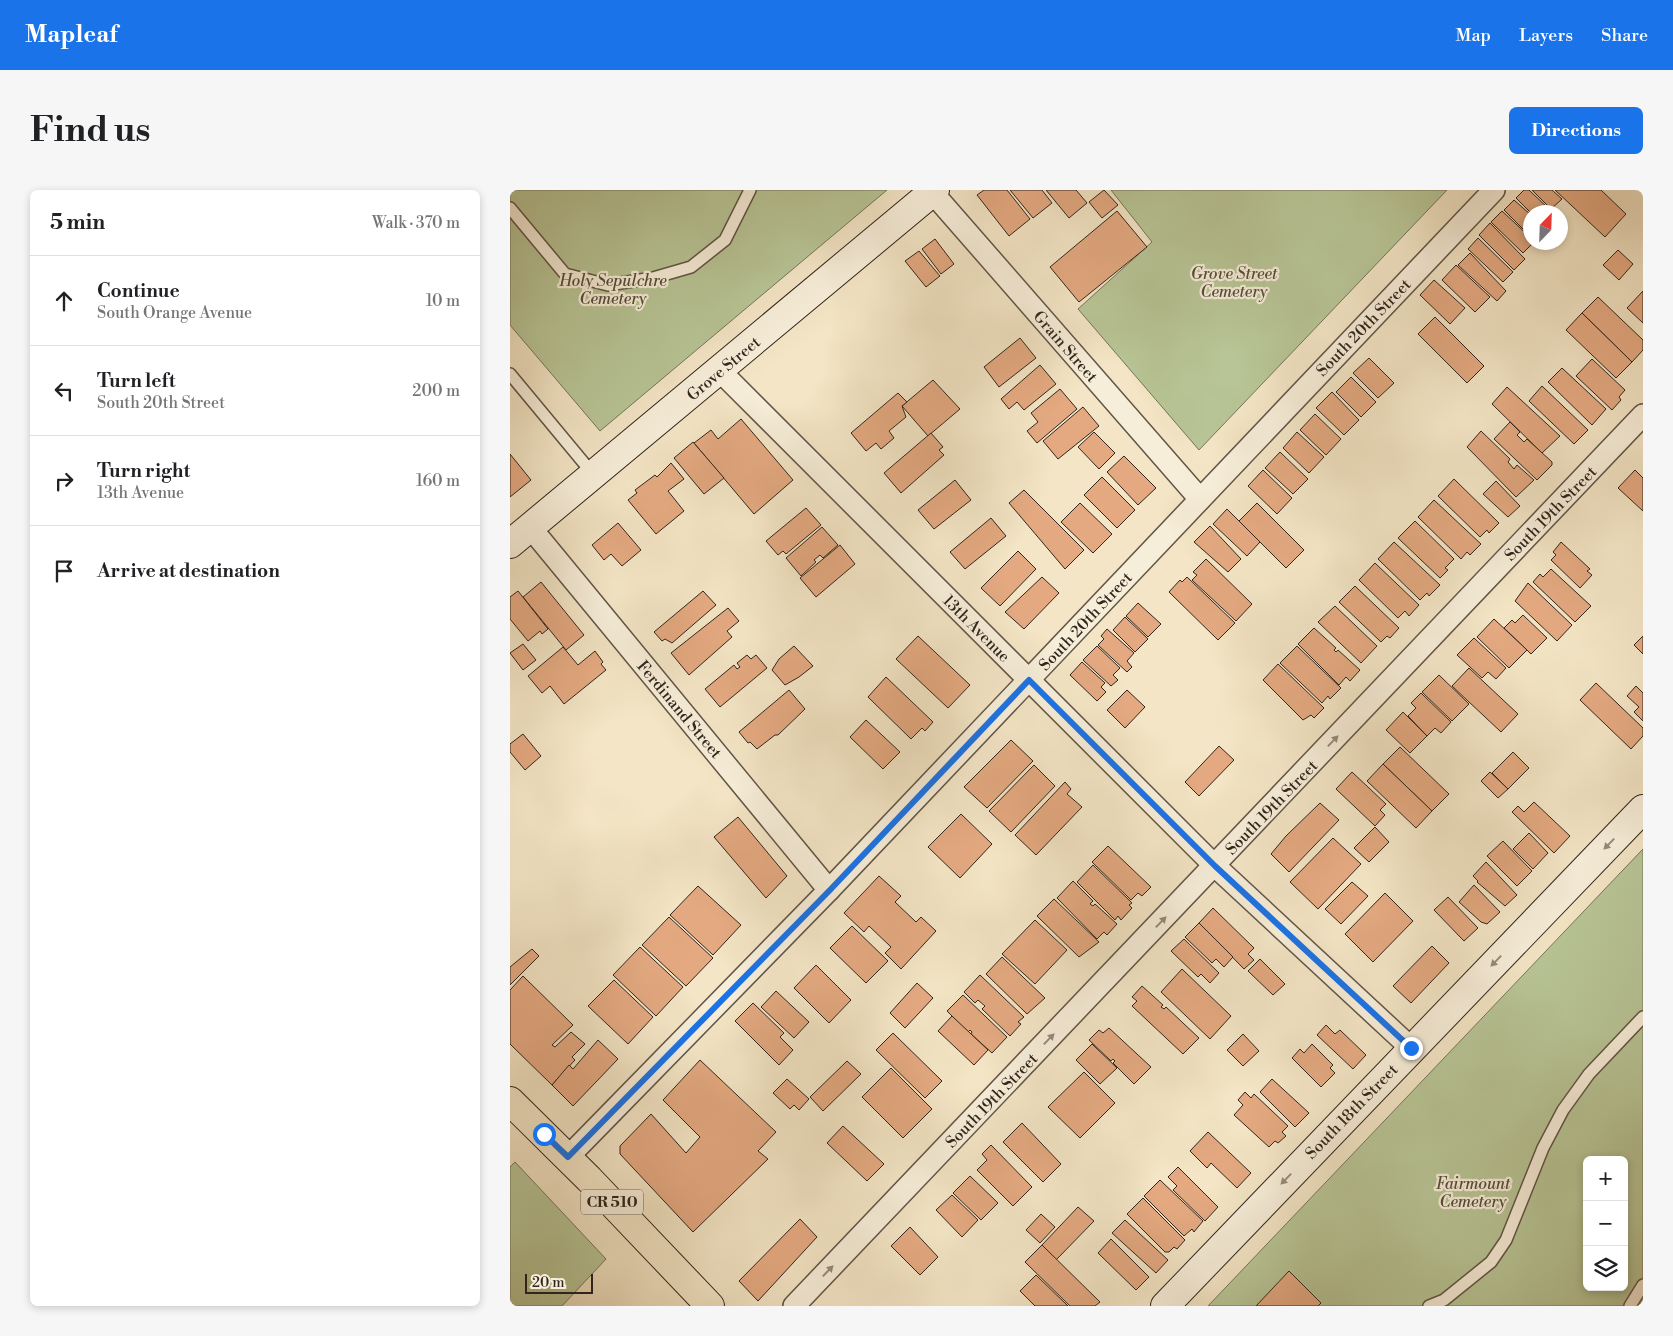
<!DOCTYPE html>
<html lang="en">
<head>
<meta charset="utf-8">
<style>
  :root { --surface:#fff; --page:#f6f6f6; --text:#202124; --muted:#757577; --line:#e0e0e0; --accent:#1a73e8 }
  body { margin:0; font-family:"Libre Bodoni",serif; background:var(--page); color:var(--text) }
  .controls { position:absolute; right:15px; bottom:15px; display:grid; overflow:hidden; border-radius:8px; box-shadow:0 2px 8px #0003 }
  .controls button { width:45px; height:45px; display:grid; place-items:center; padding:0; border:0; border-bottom:1px solid var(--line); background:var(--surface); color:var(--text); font:25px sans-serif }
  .compass { position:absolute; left:1013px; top:15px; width:45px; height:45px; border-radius:50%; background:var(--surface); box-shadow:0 2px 8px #0003; rotate:23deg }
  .scale { position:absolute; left:15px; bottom:12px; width:68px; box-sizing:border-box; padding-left:5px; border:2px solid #31251d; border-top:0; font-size:14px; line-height:18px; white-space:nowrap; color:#31251d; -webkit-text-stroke:4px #f7eed9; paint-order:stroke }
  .stop { position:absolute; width:15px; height:15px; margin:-11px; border:4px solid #1a73e8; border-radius:50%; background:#fff }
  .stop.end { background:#1a73e8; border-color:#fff; box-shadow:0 1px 5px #0008 }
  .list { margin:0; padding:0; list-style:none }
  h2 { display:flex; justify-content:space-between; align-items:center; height:65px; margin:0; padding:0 20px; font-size:21px }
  h2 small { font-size:16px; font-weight:400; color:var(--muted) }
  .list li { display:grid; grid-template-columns:32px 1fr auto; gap:15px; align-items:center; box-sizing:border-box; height:90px; padding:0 20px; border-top:1px solid var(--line) }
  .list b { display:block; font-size:19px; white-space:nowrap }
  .list p { margin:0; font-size:16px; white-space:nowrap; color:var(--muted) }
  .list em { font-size:16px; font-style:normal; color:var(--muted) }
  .icon { flex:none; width:28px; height:28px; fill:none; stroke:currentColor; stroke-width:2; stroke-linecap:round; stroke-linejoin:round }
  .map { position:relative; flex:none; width:1133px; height:1116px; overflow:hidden; border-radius:8px }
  header { display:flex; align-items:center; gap:30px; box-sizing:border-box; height:70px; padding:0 25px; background:var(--accent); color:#fff }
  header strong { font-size:24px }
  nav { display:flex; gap:28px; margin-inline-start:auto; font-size:18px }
  .intro { display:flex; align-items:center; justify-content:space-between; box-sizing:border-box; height:120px; padding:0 30px }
  h1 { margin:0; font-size:35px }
  .button { padding:12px 22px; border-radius:8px; background:var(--accent); color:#fff; font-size:18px; font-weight:700 }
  main { display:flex; gap:30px; padding:0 30px }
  aside { flex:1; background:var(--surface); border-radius:8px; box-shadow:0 2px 8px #0003 }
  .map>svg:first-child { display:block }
  .green { fill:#b8c596; stroke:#74755a; fill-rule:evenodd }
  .building { fill:#e4a981; stroke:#31251d }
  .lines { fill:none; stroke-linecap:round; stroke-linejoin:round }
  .lane-casing { stroke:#625547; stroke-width:14 }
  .street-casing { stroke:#625547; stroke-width:24 }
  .secondary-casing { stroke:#31251d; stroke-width:30 }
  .primary-casing { stroke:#31251d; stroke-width:30 }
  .lane { stroke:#f7eed9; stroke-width:11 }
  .street { stroke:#f7eed9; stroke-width:21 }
  .secondary { stroke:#f7eed9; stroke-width:28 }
  .primary { stroke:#f3e5c5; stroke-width:28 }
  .oneway { fill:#948a7b }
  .route { stroke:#1a73e8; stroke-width:6 }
  .labels { text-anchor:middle; stroke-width:4.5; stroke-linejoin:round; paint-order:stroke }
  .shield { fill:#f7eed9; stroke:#6c6155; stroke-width:1 }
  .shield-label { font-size:15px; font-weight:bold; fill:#31251d }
  .park-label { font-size:16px; font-style:italic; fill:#534d3b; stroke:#f7eed9 }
  .street-label { font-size:16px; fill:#31251d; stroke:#f7eed9 }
</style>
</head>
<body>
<header>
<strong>Mapleaf</strong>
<nav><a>Map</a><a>Layers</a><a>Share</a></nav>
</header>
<div class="intro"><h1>Find us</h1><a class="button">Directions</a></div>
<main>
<aside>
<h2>5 min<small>Walk · 370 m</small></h2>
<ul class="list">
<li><svg class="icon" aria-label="ahead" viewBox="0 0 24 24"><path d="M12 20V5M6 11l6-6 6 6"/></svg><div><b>Continue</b><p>South Orange Avenue</p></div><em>10 m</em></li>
<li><svg class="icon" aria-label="left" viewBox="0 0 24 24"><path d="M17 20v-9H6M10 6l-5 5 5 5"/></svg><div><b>Turn left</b><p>South 20th Street</p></div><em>200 m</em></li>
<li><svg class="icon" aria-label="right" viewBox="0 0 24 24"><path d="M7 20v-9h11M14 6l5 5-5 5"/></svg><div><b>Turn right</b><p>13th Avenue</p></div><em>160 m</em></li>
<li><svg class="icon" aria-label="arrive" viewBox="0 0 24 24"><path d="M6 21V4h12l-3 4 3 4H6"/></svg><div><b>Arrive at destination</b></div></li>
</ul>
</aside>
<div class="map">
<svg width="1133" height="1116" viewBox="0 0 1133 1116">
  <rect width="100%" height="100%" fill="#f3e5c5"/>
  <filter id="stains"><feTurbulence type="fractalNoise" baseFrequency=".004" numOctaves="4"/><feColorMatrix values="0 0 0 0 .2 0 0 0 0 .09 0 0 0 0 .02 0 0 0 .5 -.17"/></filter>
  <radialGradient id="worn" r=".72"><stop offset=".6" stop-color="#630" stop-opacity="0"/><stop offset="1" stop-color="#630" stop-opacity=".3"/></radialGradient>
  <g class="green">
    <polygon points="0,0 377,0 90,241 0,135"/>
    <polygon points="601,0 937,0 689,260 568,119 642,52"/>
    <path d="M1133 659V1116H698ZM1077 970H1114V1097H1077Z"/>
    <polygon points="5,972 96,1069 52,1116 0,1116 0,977"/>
  </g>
  <g class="building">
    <polygon points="474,0 497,0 520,29 499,46 467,5"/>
    <polygon points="500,0 532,0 542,13 523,28"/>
    <polygon points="536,0 566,0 577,13 559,28"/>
    <polygon points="594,0 608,15 592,28 579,12"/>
    <polygon points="1014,0 1019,0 1040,20 1038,22 1021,23 1006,8"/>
    <polygon points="1022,0 1042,0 1052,9 1041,19"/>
    <polygon points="1045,0 1091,0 1116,24 1095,47"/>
    <polygon points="1004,10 1021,25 1021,41 1018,44 994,20"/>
    <polygon points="607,21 637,57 569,112 540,77"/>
    <polygon points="992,21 1021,48 1021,52 1024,52 1013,63 981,32"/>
    <polygon points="980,33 1015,69 1004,80 969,45"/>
    <polygon points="968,48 1003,82 993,92 958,59"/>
    <polygon points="425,49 444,74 431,84 412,59"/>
    <polygon points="1108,60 1123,74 1109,90 1093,75"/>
    <polygon points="409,61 430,86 416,97 395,71"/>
    <polygon points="960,63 996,101 987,111 948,75"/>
    <polygon points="946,75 980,107 965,122 932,90"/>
    <polygon points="924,90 955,118 940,134 910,105"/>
    <polygon points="1133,101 1133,133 1117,118"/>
    <polygon points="1088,107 1133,150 1133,160 1122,172 1072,123"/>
    <polygon points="1072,123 1122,172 1106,188 1056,140"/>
    <polygon points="925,127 974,176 957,193 908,144"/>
    <polygon points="510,148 526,168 489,197 474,177"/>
    <polygon points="859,168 884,193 868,208 843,183"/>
    <polygon points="1082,169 1115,200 1109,207 1111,210 1102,220 1066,186"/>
    <polygon points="530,175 546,194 514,220 507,212 499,219 491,209"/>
    <polygon points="1052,178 1096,219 1082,235 1038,192"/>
    <polygon points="841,187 866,212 851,227 826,202"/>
    <polygon points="423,190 450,219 418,246 392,216"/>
    <polygon points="1032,196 1078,240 1064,254 1019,211"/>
    <polygon points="997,197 1050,246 1032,263 982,214"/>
    <polygon points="550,199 567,219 527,253 517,241 528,232 521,223"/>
    <polygon points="822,202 849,230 834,245 806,218"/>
    <polygon points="388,203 397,212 392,216 396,227 379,241 384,248 371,259 366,253 356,261 341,243"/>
    <polygon points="573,217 589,236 548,269 533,251"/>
    <polygon points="805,224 831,249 816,265 790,240"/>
    <polygon points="231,229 283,290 244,324 184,253 201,240 208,249"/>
    <polygon points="1000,232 1010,242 1007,245 1014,252 1017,249 1042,272 1042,275 1027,290 984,249"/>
    <polygon points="971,241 1000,269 998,272 1004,279 1007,275 1024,290 1006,307 957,257"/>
    <polygon points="584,242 605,263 589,279 568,257"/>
    <polygon points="787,242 814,267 799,283 773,258"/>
    <polygon points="421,243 433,257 429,260 434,265 391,303 374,283"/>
    <polygon points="183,252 214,288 194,304 164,268"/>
    <polygon points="770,262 798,289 783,304 755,278"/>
    <polygon points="0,264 21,290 0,307"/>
    <polygon points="614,266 646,298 628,315 597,282"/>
    <polygon points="161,273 174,289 158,301 174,321 146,344 118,310 127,303 125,300 145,285 147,287"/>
    <polygon points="753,280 782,308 767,324 738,296"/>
    <polygon points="1125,280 1133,288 1133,321 1108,298"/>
    <polygon points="592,287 625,320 607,338 574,305"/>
    <polygon points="944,289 989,333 979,343 977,340 970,347 928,306"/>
    <polygon points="445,290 461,310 424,339 408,320"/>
    <polygon points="986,291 1010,316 998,327 973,304"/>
    <polygon points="514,300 574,360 555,379 499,313"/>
    <polygon points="924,310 971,354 960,365 957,362 951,369 908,327"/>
    <polygon points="570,313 602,344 583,363 551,332"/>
    <polygon points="747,313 794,360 776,378 729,331"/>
    <polygon points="296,318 311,335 276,364 273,361 268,365 256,351"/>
    <polygon points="717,319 750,352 737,366 703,334"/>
    <polygon points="481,328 496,346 455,379 440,362"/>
    <polygon points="905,331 944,369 935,378 938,380 930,388 888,348"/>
    <polygon points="108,333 131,360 112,376 101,364 94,370 82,355"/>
    <polygon points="700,336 731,369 718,382 684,352"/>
    <polygon points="312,337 328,355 313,368 310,365 304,370 306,372 291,386 276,368"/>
    <polygon points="884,352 930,395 919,406 917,403 910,410 868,369"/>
    <polygon points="1051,352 1080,379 1077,381 1082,385 1070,398 1041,370 1046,365 1043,362"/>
    <polygon points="330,355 345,374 306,407 290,388"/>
    <polygon points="508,361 526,379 490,416 471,398"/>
    <polygon points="696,369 742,414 726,431 682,390 687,385 683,382"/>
    <polygon points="865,373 909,415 899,426 895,421 888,428 849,390"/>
    <polygon points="1041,379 1081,416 1065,432 1023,392 1030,384 1033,387"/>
    <polygon points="532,387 549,403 514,439 495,422"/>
    <polygon points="677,387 725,433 708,450 659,402 670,390 672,392"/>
    <polygon points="31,392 74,445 56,460 13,407"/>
    <polygon points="1018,393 1062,435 1047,451 1005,411"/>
    <polygon points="845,396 889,438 880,448 877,446 871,452 829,412"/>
    <polygon points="8,401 38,439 32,444 30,441 18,451 0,429 0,407"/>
    <polygon points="193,401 206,415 162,453 155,449 152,451 144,442"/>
    <polygon points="628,413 651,434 638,447 616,426"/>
    <polygon points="825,416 867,456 851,473 808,432"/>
    <polygon points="218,418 229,431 217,441 222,447 179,485 161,463"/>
    <polygon points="1013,425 1037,448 1021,464 994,438 1002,430 1005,433"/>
    <polygon points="615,427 638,449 625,462 603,440"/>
    <polygon points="984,429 1017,460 999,478 967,447"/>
    <polygon points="804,438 826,458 824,460 826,462 828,460 850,480 840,491 836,487 829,495 788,454"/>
    <polygon points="597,439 624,463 617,471 622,477 617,482 588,455 594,449 591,446"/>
    <polygon points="408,446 460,495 438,518 386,469"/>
    <polygon points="1133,446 1133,464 1124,455"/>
    <polygon points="964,448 996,478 986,489 978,482 972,488 947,465"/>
    <polygon points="13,454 26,470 13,480 0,463"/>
    <polygon points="284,456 303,476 289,487 275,495 262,480 269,469"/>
    <polygon points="587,456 610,478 603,485 608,490 601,496 573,470"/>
    <polygon points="787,456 831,498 820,509 818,506 812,513 770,473"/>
    <polygon points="53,457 68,475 85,461 93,472 91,474 96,480 54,514 40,496 32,503 18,486"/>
    <polygon points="237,465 241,469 246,465 257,478 210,517 195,499 224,475 227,479 230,477 227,473"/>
    <polygon points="572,472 595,493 591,497 596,502 587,511 560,485"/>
    <polygon points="768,474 814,518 804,528 801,525 793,530 753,490"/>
    <polygon points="959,478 1008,524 991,542 942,496"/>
    <polygon points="929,485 959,514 942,531 912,502"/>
    <polygon points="376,487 423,532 415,541 412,538 401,549 358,507"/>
    <polygon points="1086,493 1133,538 1133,546 1121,559 1070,510"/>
    <polygon points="1126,496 1133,503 1133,531 1124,522 1129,517 1117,506"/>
    <polygon points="279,500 295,519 268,545 265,545 247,559 240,552 238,553 229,542"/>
    <polygon points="617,500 635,517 615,538 597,520"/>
    <polygon points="911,503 941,532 931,543 925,538 917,546 898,526 906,518 901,513"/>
    <polygon points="893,522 917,546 900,563 876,540"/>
    <polygon points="356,530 390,562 373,579 340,547"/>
    <polygon points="13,544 31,566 15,580 0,562 0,554"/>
    <polygon points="501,550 523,571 477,618 454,597"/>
    <polygon points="709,556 724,570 689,606 675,592"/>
    <polygon points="890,557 939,604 922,621 873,574"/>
    <polygon points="1003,562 1019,578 998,599 982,583"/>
    <polygon points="873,574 922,621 906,638 857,591"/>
    <polygon points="524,575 545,596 501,642 479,621"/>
    <polygon points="842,582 876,614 870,620 875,625 865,636 826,599"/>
    <polygon points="980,582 998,599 988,608 971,591"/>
    <polygon points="555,592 561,599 557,604 572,617 526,665 505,645"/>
    <polygon points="1024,612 1060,646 1044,663 1002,622 1008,616 1014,622"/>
    <polygon points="810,613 829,630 779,682 761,664 776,646"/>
    <polygon points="451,624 482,654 450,688 418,657"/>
    <polygon points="228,627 277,686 256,708 204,647"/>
    <polygon points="865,637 879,652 859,672 844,658"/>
    <polygon points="1019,643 1038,663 1023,679 1003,659"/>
    <polygon points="823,648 851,674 808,719 780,692"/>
    <polygon points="993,651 1022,681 1007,696 977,666"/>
    <polygon points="598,656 641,697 632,706 628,703 621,710 582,672"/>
    <polygon points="976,672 1007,705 995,716 967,692 968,691 963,686"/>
    <polygon points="583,675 622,713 619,715 622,718 611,730 608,726 605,730 567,692"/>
    <polygon points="369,686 391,706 385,712 406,732 411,727 426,741 391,779 375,763 381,757 359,736 354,742 334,723"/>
    <polygon points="563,691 583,711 580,714 583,716 585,714 607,734 597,745 594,742 587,749 547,708"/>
    <polygon points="842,692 858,706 831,734 815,719"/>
    <polygon points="964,695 990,722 977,734 971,732 949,712"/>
    <polygon points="188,696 231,735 203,765 160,725"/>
    <polygon points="875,703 903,731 863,772 835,744"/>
    <polygon points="938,707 968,738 954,751 924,720"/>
    <polygon points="544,709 589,752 569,767 527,726"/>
    <polygon points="703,718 744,758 738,764 744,770 734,779 689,733"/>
    <polygon points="159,727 203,768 176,796 132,755"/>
    <polygon points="525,730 557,760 525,794 492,764"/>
    <polygon points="689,733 723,767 714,777 706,769 702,773 675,747"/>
    <polygon points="342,736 378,771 356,793 320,758"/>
    <polygon points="674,749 709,783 700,793 691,784 688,787 661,761"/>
    <polygon points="922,756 939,773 901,813 883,796"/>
    <polygon points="130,757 173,797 146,826 103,785"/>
    <polygon points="22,759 29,766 0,795 0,777"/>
    <polygon points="492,767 535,808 517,824 476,784"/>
    <polygon points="750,769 775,794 763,805 738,781"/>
    <polygon points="306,775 341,810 319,833 284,798"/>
    <polygon points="672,779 721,826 700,849 651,802"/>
    <polygon points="470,785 514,827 508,832 511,834 500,846 472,819 475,816 468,810 465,813 454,802"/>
    <polygon points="13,786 63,835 42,855 45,857 61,842 75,854 62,867 65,870 42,895 0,854 0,800"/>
    <polygon points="104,790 143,827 118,854 78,816"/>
    <polygon points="407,793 423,808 395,838 380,823"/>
    <polygon points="632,796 653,815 651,817 654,819 656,817 689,848 673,864 622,816 627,811 622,807"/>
    <polygon points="266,801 299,832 284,848 251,817"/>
    <polygon points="453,805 497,847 482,863 461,844 462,842 460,840 458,842 437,821"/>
    <polygon points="243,813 274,843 270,847 283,860 269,875 225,831"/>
    <polygon points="442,826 478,860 464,875 428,841"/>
    <polygon points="816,835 825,844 830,840 856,865 843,879 807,845"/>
    <polygon points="599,838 641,877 624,894 603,873 605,871 603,869 601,871 579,850 589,840 593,843"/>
    <polygon points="383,843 432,891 415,908 366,860"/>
    <polygon points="733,844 749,861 733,876 717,860"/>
    <polygon points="88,850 108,869 63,916 42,895 59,875 63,879"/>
    <polygon points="582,854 607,878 590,894 566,870"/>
    <polygon points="802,854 823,875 820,878 825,883 811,897 782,868 790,859 794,863"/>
    <polygon points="190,870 266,942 248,961 258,969 183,1042 110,964 110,956 141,924 176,963 190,947 153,910"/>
    <polygon points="337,871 351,884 313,921 300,907"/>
    <polygon points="381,878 422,919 393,948 352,907"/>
    <polygon points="574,882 605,913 570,948 538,917"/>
    <polygon points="277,889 299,909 289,920 284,915 280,919 263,903"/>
    <polygon points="762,889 799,923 785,937 750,902"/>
    <polygon points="735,902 741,908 744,904 778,936 772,942 776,946 768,953 765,951 759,957 724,925 733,915 728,910"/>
    <polygon points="512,933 551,974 533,992 493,952"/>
    <polygon points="333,936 374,974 357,991 317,953"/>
    <polygon points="698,942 741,983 727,998 701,973 697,978 680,961"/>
    <polygon points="481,955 522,997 503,1016 467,980 477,970 472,964"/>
    <polygon points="668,977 708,1017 695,1031 663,1000 667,996 658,987"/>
    <polygon points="460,986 488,1013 471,1030 443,1003"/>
    <polygon points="650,990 693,1031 684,1042 682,1039 674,1046 634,1006"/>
    <polygon points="442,1005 468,1030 452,1047 426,1020"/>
    <polygon points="633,1008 675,1050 667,1059 664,1057 659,1062 655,1062 617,1024"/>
    <polygon points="568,1017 584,1031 546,1070 532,1055"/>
    <polygon points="531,1024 545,1037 530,1053 516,1040"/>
    <polygon points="290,1029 307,1047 248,1111 229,1091"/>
    <polygon points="615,1030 658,1070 646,1083 602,1043"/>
    <polygon points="400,1037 428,1067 410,1085 381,1056"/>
    <polygon points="601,1049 639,1087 626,1100 588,1063"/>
    <polygon points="532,1055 590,1112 585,1116 560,1116 515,1072"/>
    <polygon points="779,1081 811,1113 808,1116 746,1116"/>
    <polygon points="526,1085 558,1116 525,1116 510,1101"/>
  </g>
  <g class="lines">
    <defs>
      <g id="lane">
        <polyline points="0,18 55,84 98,95 143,88 181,77 215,50 240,0"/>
        <polyline points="0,184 83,284"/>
        <polyline points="919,1116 934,1110 981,1072 996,1050 1033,958 1053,920 1079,884 1133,827"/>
        <polyline points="1120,1116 1133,1095"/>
      </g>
      <g id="street">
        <polyline points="422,2 690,309"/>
        <polyline points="210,181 705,676 901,858"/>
        <polyline points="20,337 319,700"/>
        <polyline points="58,967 319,700 984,0"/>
        <polyline points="284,1116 1133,225"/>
      </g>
      <g id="secondary">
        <polyline points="0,354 425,0"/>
        <polyline points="655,1116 1133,619"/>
      </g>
      <polyline id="primary" points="0,911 79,989 200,1116"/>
    </defs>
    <use href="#lane" class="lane-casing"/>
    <use href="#street" class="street-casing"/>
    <use href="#secondary" class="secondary-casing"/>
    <use href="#primary" class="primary-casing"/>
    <use href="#lane" class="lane"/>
    <use href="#street" class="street"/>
    <use href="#secondary" class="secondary"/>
    <use href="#primary" class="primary"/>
  </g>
  <defs><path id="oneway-solid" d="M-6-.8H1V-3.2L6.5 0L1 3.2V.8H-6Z" transform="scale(1.25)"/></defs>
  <g class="oneway">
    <use href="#oneway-solid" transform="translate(823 551) rotate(-46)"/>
    <use href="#oneway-solid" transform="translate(1099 654) rotate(134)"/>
    <use href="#oneway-solid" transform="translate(651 732) rotate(-46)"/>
    <use href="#oneway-solid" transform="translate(986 771) rotate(134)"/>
    <use href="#oneway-solid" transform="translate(539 849) rotate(-46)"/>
    <use href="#oneway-solid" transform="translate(776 989) rotate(134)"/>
    <use href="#oneway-solid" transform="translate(318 1081) rotate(-46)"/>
  </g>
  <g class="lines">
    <polyline class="route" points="34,944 58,967 320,700 519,490 705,676 901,858"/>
  </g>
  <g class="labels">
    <rect class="shield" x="71" y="999.5" width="62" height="25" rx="4"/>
    <g class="shield-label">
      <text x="102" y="1017">CR 510</text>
    </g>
    <g class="park-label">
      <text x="724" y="89">Grove Street<tspan x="724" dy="18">Cemetery</tspan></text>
      <text x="103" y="96">Holy Sepulchre<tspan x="103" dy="18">Cemetery</tspan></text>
      <text x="963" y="999">Fairmount<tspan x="963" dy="18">Cemetery</tspan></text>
    </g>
    <g class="street-label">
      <text transform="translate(853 137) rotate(-46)" y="6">South 20th Street</text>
      <text transform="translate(556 156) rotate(49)" y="6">Grain Street</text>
      <text transform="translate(213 178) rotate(-40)" y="6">Grove Street</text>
      <text transform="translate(1040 323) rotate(-46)" y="6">South 19th Street</text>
      <text transform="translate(575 431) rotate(-47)" y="6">South 20th Street</text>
      <text transform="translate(467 438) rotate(45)" y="6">13th Avenue</text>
      <text transform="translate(170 519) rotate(50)" y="6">Ferdinand Street</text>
      <text transform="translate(761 617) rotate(-46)" y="6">South 19th Street</text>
      <text transform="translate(481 910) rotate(-46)" y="6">South 19th Street</text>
      <text transform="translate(841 921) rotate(-46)" y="6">South 18th Street</text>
    </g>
  </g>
  <rect width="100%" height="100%" filter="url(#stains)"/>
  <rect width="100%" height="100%" fill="url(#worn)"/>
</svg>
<div class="controls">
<button>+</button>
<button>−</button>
<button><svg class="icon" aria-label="layers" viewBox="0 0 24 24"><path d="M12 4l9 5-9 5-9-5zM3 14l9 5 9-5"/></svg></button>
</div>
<svg class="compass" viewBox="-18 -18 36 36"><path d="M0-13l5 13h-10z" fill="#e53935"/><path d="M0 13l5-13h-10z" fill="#757577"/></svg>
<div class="scale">20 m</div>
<div class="stop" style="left:34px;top:944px"></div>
<div class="stop end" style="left:901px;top:858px"></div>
</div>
</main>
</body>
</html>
